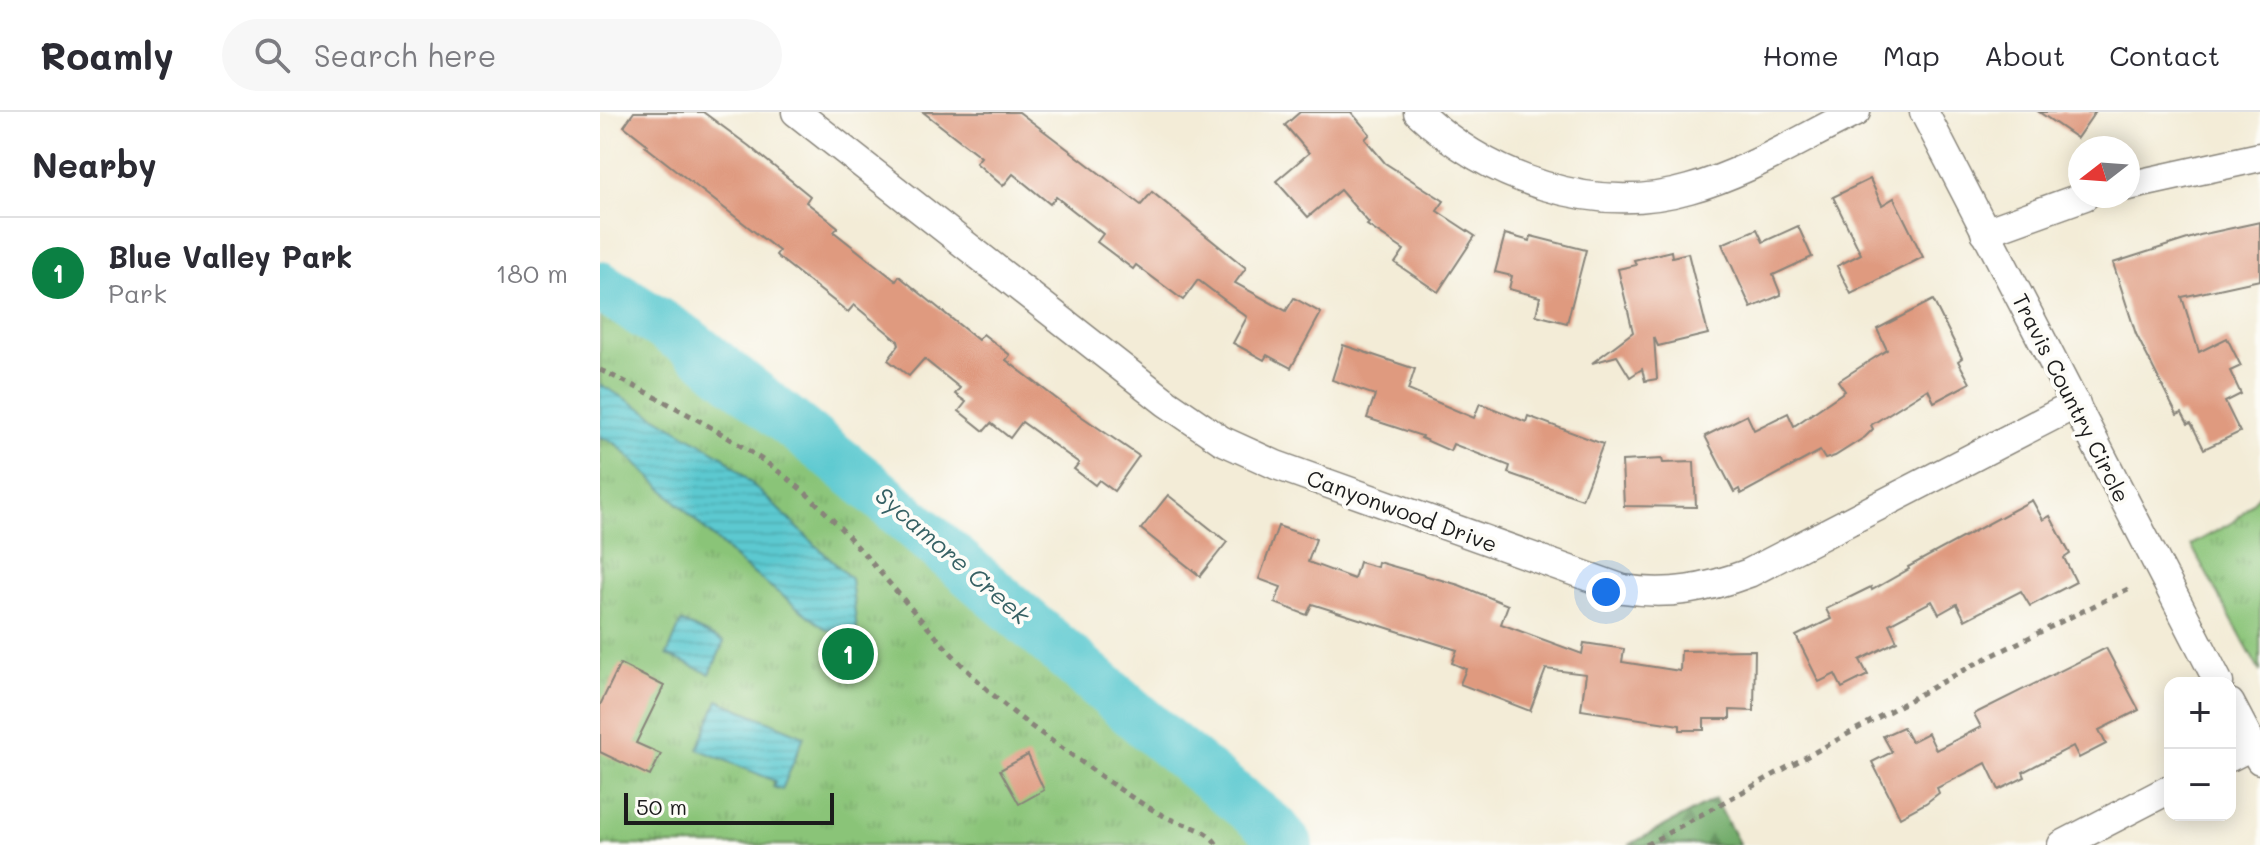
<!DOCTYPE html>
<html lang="en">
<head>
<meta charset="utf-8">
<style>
  :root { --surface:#fff; --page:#f7f7f7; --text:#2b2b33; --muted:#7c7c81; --line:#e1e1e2; --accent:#0b8043 }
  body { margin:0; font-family:Mali,sans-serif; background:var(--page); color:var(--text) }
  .controls { position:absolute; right:24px; bottom:24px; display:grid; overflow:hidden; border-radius:16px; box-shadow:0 4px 20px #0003 }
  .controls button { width:72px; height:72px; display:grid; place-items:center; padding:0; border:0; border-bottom:2px solid var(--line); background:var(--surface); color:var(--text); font:40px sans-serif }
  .compass { position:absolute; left:1468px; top:24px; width:72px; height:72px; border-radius:50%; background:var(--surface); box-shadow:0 4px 20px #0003; rotate:253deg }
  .scale { position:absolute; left:24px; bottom:20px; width:210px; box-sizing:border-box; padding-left:8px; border:4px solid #1c1c1c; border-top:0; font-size:22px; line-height:28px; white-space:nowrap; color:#1c1c1c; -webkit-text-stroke:6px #fdfcf7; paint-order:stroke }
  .you { position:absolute; left:1006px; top:480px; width:28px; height:28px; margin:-20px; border:6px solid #fff; border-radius:50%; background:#1a73e8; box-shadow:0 0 0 12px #1a73e833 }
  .badge { display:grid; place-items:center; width:52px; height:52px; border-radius:50%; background:var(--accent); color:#fff; font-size:26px; font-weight:700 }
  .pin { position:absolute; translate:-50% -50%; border:4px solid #fff; box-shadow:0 2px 8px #0006 }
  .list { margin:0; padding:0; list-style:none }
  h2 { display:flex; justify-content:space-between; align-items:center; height:104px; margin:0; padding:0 32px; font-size:34px }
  h2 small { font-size:26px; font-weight:400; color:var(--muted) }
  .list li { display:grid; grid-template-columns:52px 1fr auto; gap:24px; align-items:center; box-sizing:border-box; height:112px; padding:0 32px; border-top:2px solid var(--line) }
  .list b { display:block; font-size:30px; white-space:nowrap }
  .list p { margin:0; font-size:26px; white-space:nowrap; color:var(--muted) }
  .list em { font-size:26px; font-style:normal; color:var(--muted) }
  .icon { flex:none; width:44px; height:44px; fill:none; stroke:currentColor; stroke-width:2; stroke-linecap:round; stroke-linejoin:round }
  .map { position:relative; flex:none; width:1660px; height:733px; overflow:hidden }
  header { display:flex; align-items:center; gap:48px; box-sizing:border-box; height:112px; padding:0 40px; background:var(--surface); border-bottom:2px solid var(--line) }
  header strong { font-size:38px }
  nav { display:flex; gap:44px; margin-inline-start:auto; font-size:28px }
  .search { width:560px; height:72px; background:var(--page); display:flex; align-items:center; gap:20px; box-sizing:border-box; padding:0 28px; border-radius:44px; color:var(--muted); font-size:30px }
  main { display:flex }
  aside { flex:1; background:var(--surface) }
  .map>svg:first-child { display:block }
  .forest { fill:url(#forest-firs); stroke:#466342; stroke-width:2 }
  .park { fill:url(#park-tufts); stroke:#53704a; stroke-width:2 }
  .water { fill:url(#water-rules); stroke:#3c7276; stroke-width:2 }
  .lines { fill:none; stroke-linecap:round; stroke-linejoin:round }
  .river { stroke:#5cc9d0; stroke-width:50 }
  .building { fill:#df9a7f }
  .minor-casing { stroke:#88847a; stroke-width:31 }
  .path { stroke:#88847a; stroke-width:5; stroke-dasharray:6 6; stroke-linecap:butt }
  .minor { stroke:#fff; stroke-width:28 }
  .labels { text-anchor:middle; stroke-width:8; stroke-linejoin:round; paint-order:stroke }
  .street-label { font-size:22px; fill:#1c1c1c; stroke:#fdfcf7 }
  .water-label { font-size:24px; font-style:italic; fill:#366164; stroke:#fdfcf7 }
</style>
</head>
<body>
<header>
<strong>Roamly</strong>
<div class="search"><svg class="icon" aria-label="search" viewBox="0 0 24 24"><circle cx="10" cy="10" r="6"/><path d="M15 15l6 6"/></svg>Search here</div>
<nav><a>Home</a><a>Map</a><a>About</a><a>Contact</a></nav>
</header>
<main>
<aside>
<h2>Nearby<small></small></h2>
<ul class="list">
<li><span class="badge">1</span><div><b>Blue Valley Park</b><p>Park</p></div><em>180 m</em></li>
</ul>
</aside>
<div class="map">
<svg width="1660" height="733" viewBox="0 0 1660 733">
  <defs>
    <pattern id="forest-firs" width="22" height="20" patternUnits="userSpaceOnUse" patternTransform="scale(2)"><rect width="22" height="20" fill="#6faa68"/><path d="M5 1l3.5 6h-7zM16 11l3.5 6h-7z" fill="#5a8a55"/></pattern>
    <pattern id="park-tufts" width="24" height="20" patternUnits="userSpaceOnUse" patternTransform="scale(2)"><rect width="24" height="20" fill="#8ac478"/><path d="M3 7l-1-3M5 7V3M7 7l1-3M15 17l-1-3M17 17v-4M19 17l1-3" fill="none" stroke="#76a867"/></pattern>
    <pattern id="water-rules" width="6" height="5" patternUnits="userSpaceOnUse" patternTransform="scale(2)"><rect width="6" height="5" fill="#5cc9d0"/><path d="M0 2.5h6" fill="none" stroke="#4facb2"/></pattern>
  </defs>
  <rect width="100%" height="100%" fill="#fdfcf7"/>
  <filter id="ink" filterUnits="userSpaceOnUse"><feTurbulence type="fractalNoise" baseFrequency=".0125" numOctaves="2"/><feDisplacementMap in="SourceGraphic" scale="16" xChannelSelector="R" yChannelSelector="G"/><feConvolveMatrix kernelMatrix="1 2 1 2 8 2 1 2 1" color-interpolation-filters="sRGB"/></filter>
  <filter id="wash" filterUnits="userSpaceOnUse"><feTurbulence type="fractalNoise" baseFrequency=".006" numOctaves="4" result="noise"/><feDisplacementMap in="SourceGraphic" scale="32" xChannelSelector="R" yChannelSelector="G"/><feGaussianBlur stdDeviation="1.8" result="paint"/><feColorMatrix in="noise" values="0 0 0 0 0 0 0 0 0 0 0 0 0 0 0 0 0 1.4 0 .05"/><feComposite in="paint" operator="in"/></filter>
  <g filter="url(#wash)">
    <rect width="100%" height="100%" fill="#f3ecd7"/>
    <polygon class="forest" points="1115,687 1140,733 1029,733"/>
    <g class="park">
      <path d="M0 150C158 264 309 385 458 510 543 582 630 651 706 733H0Z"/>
      <polygon points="1660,382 1660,560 1591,433 1635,409"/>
    </g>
    <g class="water">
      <polygon points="0,272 124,345 251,467 257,519 227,518 142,453 15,331 0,325"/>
      <polygon points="81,510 124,530 110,562 67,543"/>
      <polygon points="118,588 204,624 182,678 173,675 175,669 98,637"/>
    </g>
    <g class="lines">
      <polyline class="river" points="0,174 87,229 264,369 563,627 676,718 688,733"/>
    </g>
    <g id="blocks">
      <g class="building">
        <polygon points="34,0 103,0 149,34 210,84 206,90 238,115 234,120 296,169 299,164 378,228 383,222 410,243 406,248 462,291 539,344 514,379 499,368 495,373 474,357 479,351 422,310 410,326 391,311 384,319 359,299 366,290 355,282 360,276 324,247 309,264 288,248 299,233 298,229 254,193 248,200 178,145 176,143 179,139 45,34 47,32 24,14"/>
        <polygon points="323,0 419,0 541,93 552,80 646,156 635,171 686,199 694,186 721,201 691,256 667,243 664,248 633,231 647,205 598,168 583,188 536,153 533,157 497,130 503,122 456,85 450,92 413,62 403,74 376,51 381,45"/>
        <polygon points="700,0 751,0 770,22 765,27 785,51 844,89 837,99 875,124 838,180 795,151 804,138 767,113 769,111 740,78 708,105 676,69 709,41 685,13"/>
        <polygon points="1439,0 1495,0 1477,26"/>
        <polygon points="1270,67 1282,93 1294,86 1323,145 1251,182 1237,154 1261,142 1233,85"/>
        <polygon points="1660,110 1660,168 1582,185 1599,240 1627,226 1641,254 1630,259 1641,282 1625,290 1640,320 1604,337 1591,311 1588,312 1582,301 1577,303 1536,222 1513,151 1600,123"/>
        <polygon points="1198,114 1212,145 1173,163 1181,183 1151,196 1122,132 1157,117 1163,130"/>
        <polygon points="905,122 930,129 931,124 986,138 967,211 936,203 940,185 909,177 912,164 895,160"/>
        <polygon points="1071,139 1072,145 1088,141 1108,222 1058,234 1054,225 1057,267 1045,269 1042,257 1030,265 1017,244 992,251 1033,220 1018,157 1036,153 1034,148"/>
        <polygon points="1333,188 1362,246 1358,249 1370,271 1334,290 1328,277 1271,313 1273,317 1265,325 1235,344 1225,347 1220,339 1141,382 1139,377 1134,380 1105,324 1147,303 1154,318 1188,301 1194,314 1245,279 1238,269 1287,238 1277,217"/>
        <polygon points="743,233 815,257 808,278 874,306 880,291 926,310 928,304 1003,332 982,387 908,361 910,354 853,332 850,339 821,326 822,324 767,306 775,283 732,268"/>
        <polygon points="1062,347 1063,351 1094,350 1096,395 1024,394 1022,349"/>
        <polygon points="568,383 627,430 600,464 541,417"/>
        <polygon points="1432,388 1443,408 1450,404 1470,442 1464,446 1476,470 1430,494 1421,479 1365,508 1357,492 1339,502 1332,489 1289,512 1297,529 1260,548 1268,563 1242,576 1235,562 1219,570 1196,524 1231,507 1226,497 1271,475 1272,478 1309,457 1308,455"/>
        <polygon points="678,414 716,427 708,450 754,467 759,450 777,455 778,450 859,473 908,493 901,512 982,542 984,531 1024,537 1022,550 1080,559 1081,539 1155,538 1154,599 1130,598 1130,607 1104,607 1104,618 1080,618 1080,613 981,598 986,562 946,557 930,599 860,572 866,557 852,551 857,538 712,492 707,503 675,491 681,475 659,467"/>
        <polygon points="1506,536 1539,598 1499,618 1506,632 1479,646 1473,634 1423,660 1425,665 1399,678 1386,651 1337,676 1339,681 1326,691 1300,705 1272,650 1292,640 1283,624 1303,615 1311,630 1328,621 1336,638 1381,615 1374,602"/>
        <polygon points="20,552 64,574 36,631 61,642 50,664 0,640 0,593"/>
        <polygon points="428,643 444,678 419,692 400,658"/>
      </g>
    </g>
  </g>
  <g filter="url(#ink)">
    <use href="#blocks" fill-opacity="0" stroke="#88847a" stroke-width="2"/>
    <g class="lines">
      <defs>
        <g id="minor">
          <path d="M196 0 567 291 621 328 676 353 1023 477C1069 484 1106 477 1149 461L1476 292"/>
          <path d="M818 0C888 66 994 105 1089 77 1147 61 1202 26 1256 0"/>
          <polyline points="1324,0 1619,571"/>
          <polyline points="1528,74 1660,45"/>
          <polyline points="1385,120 1485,84"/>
          <polyline points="1630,591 1660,648"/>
          <polyline points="1630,645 1652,634"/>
          <polyline points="1462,733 1570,677"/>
        </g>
      </defs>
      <use href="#minor" class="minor-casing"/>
      <g class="path">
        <path d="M0 258C64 287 161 339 212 387 291 463 353 562 445 624 484 651 523 683 566 705 583 714 607 715 617 733"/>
        <polyline points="1046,733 1375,552 1532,475"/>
      </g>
      <use href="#minor" class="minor"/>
    </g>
  </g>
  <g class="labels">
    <g class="street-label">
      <text transform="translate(1471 286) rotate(63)" y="8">Travis Country Circle</text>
      <text transform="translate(802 399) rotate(20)" y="8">Canyonwood Drive</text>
    </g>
    <g class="water-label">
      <text transform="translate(352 444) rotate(41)" y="8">Sycamore Creek</text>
    </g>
  </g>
</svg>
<div class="controls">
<button>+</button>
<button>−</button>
</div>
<svg class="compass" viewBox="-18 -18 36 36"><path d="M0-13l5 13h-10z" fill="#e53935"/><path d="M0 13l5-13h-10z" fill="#7c7c81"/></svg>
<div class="scale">50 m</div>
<div class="you"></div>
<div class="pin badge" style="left:248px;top:542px">1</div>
</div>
</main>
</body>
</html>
